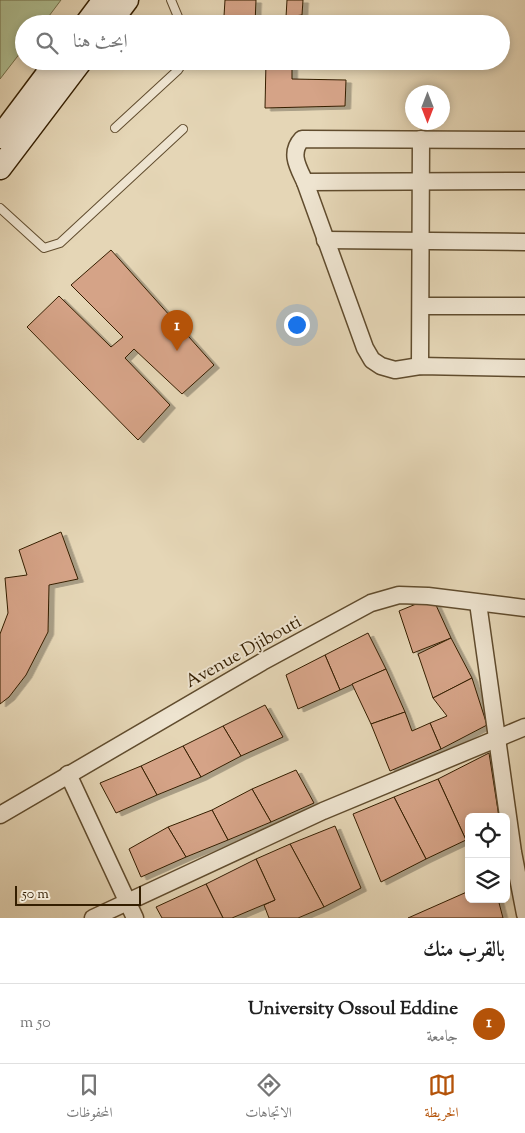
<!DOCTYPE html>
<html lang="ar">
<head>
<meta charset="utf-8">
<style>
  :root { --surface:#fff; --page:#f2f2f2; --text:#222; --muted:#767676; --line:#e0e0e0; --accent:#b45309 }
  body { margin:0; font-family:"Sorts Mill Goudy",Amiri,serif; background:var(--page); color:var(--text); direction:rtl }
  .controls { position:absolute; right:15px; bottom:15px; display:grid; overflow:hidden; border-radius:8px; box-shadow:0 2px 8px #0003 }
  .controls button { width:45px; height:45px; display:grid; place-items:center; padding:0; border:0; border-bottom:1px solid var(--line); background:var(--surface); color:var(--text); font:25px sans-serif }
  .compass { position:absolute; left:405px; top:85px; width:45px; height:45px; border-radius:50%; background:var(--surface); box-shadow:0 2px 8px #0003; rotate:180deg }
  .scale { position:absolute; left:15px; bottom:12px; width:126px; box-sizing:border-box; padding-left:5px; border:2px solid #341e00; border-top:0; font-size:14px; line-height:18px; white-space:nowrap; color:#341e00; -webkit-text-stroke:4px #eee4d0; paint-order:stroke }
  .you { position:absolute; left:296px; top:324px; width:18px; height:18px; margin:-12px; border:4px solid #fff; border-radius:50%; background:#1a73e8; box-shadow:0 0 0 8px #1a73e833 }
  .badge { display:grid; place-items:center; width:32px; height:32px; border-radius:50%; background:var(--accent); color:#fff; font-size:16px; font-weight:700 }
  .pin { position:absolute; translate:-50% -41px; filter:drop-shadow(0 1px 2px #0008) }
  .pin::after { content:''; position:absolute; top:26px; width:18px; height:15px; background:inherit; clip-path:polygon(0 0,100% 0,50% 100%) }
  .list { margin:0; padding:0; list-style:none }
  h2 { display:flex; justify-content:space-between; align-items:center; height:65px; margin:0; padding:0 20px; font-size:21px }
  h2 small { font-size:16px; font-weight:400; color:var(--muted) }
  .list li { display:grid; grid-template-columns:32px 1fr auto; gap:15px; align-items:center; box-sizing:border-box; height:80px; padding:0 20px; border-top:1px solid var(--line) }
  .list b { display:block; font-size:19px; white-space:nowrap }
  .list p { margin:0; font-size:16px; white-space:nowrap; color:var(--muted) }
  .list em { font-size:16px; font-style:normal; color:var(--muted) }
  .icon { flex:none; width:28px; height:28px; fill:none; stroke:currentColor; stroke-width:2; stroke-linecap:round; stroke-linejoin:round }
  .map { position:relative; flex:none; width:525px; height:918px; overflow:hidden; direction:ltr }
  .search { position:absolute; background:var(--surface); box-shadow:0 2px 8px #0003; left:15px; right:15px; top:15px; height:55px; display:flex; align-items:center; gap:12px; box-sizing:border-box; padding:0 18px; border-radius:28px; color:var(--muted); font-size:19px }
  .sheet { height:145px; background:var(--surface) }
  nav { display:flex; justify-content:space-around; align-items:center; box-sizing:border-box; height:70px; border-top:1px solid var(--line); background:var(--surface); font-size:14px; color:var(--muted) }
  nav a { display:grid; justify-items:center; gap:2px }
  nav .on { color:var(--accent) }
  .map>svg:first-child { display:block }
  .green { fill:#afbf92; stroke:#726e49 }
  .building { fill:#d5a387; stroke:#341e00; filter:url(#shadow) }
  .lines { fill:none; stroke-linecap:round; stroke-linejoin:round }
  .lane-casing { stroke:#604c2e; stroke-width:10 }
  .street-casing { stroke:#604c2e; stroke-width:19 }
  .secondary-casing { stroke:#341e00; stroke-width:25 }
  .lane { stroke:#eee4d0; stroke-width:8 }
  .street { stroke:#eee4d0; stroke-width:16 }
  .secondary { stroke:#eee4d0; stroke-width:22 }
  .labels { text-anchor:middle; stroke-width:4; stroke-linejoin:round; paint-order:stroke }
  .street-label { font-size:18px; fill:#341e00; stroke:#eee4d0 }
</style>
</head>
<body>
<div class="map">
<svg width="525" height="918" viewBox="0 0 525 918">
  <defs>
    <filter id="shadow"><feDropShadow dx="5.5" dy="3" stdDeviation="0" flood-color="#0004"/></filter>
  </defs>
  <rect width="100%" height="100%" fill="#e5d6b6"/>
  <filter id="stains"><feTurbulence type="fractalNoise" baseFrequency=".004" numOctaves="4"/><feColorMatrix values="0 0 0 0 .2 0 0 0 0 .09 0 0 0 0 .02 0 0 0 .5 -.17"/></filter>
  <radialGradient id="worn" r=".72"><stop offset=".6" stop-color="#630" stop-opacity="0"/><stop offset="1" stop-color="#630" stop-opacity=".3"/></radialGradient>
  <polygon class="green" points="0,0 61,0 43,24 24,24 24,48 0,79"/>
  <g class="building">
    <polygon points="225,0 256,0 255,24 238,23 239,19 224,16"/>
    <polygon points="287,0 303,0 302,15 286,17"/>
    <polygon points="266,61 292,61 292,79 346,80 345,106 265,108"/>
    <polygon points="111,250 214,365 182,394 134,349 125,358 170,405 138,440 27,327 59,296 111,347 123,337 71,285"/>
    <polygon points="61,532 78,579 49,585 48,632 26,675 9,697 0,704 0,634 8,613 5,578 27,575 19,550"/>
    <polygon points="421,602 435,603 451,638 413,653 399,611"/>
    <polygon points="368,633 386,669 340,690 325,655"/>
    <polygon points="451,638 472,678 433,698 418,654"/>
    <polygon points="325,655 340,690 298,709 286,675"/>
    <polygon points="386,669 405,712 371,724 352,684"/>
    <polygon points="472,678 487,725 441,749 430,723 447,716 433,698"/>
    <polygon points="265,705 283,737 241,756 223,726"/>
    <polygon points="405,712 412,731 430,723 441,749 390,771 371,724"/>
    <polygon points="223,726 241,756 201,777 183,746"/>
    <polygon points="183,746 201,777 157,795 141,766"/>
    <polygon points="489,753 499,817 469,817 469,839 466,840 438,779"/>
    <polygon points="141,766 157,795 116,813 100,783"/>
    <polygon points="296,770 314,803 271,822 252,789"/>
    <polygon points="438,779 466,840 426,859 394,797"/>
    <polygon points="252,789 271,822 228,840 212,810"/>
    <polygon points="394,797 426,859 381,882 353,814"/>
    <polygon points="212,810 228,840 186,857 168,827"/>
    <polygon points="335,826 361,888 324,907 290,844"/>
    <polygon points="168,827 186,857 141,877 129,849"/>
    <polygon points="290,844 324,907 298,918 269,918 264,905 275,900 256,859"/>
    <polygon points="256,859 275,900 232,918 223,918 206,884"/>
    <polygon points="206,884 223,918 162,918 156,907"/>
    <polygon points="469,891 469,899 498,899 503,918 408,918"/>
  </g>
  <g class="lines">
    <defs>
      <g id="lane">
        <polyline points="171,0 181,24"/>
        <polyline points="115,128 178,70 184,61"/>
        <polyline points="0,208 44,248 60,243 183,129"/>
      </g>
      <g id="street">
        <path d="M525 140 302 139C289 153 298 167 305 182L365 348 372 360 381 366 395 370 420 366 525 368"/>
        <polyline points="305,182 525,181"/>
        <polyline points="325,240 525,242"/>
        <polyline points="422,306 525,306"/>
        <polyline points="420,366 421,139"/>
        <polyline points="478,603 513,852 525,914"/>
        <polyline points="68,774 135,918"/>
        <polyline points="0,815 262,662 371,603 399,595 428,596 525,608"/>
        <polyline points="93,918 323,811 525,727"/>
      </g>
      <g id="secondary">
        <polyline points="86,24 104,0"/>
        <polyline points="109,24 127,0"/>
        <polyline points="0,137 57,61"/>
        <polyline points="0,168 81,61"/>
      </g>
    </defs>
    <use href="#lane" class="lane-casing"/>
    <use href="#street" class="street-casing"/>
    <use href="#secondary" class="secondary-casing"/>
    <use href="#lane" class="lane"/>
    <use href="#street" class="street"/>
    <use href="#secondary" class="secondary"/>
  </g>
  <g class="labels">
    <g class="street-label">
      <text transform="translate(243 651) rotate(-29)" y="6">Avenue Djibouti</text>
    </g>
  </g>
  <rect width="100%" height="100%" filter="url(#stains)"/>
  <rect width="100%" height="100%" fill="url(#worn)"/>
</svg>
<div class="controls">
<button><svg class="icon" aria-label="locate" viewBox="0 0 24 24"><circle cx="12" cy="12" r="6"/><path d="M12 2v4M12 18v4M2 12h4M18 12h4"/></svg></button>
<button><svg class="icon" aria-label="layers" viewBox="0 0 24 24"><path d="M12 4l9 5-9 5-9-5zM3 14l9 5 9-5"/></svg></button>
</div>
<svg class="compass" viewBox="-18 -18 36 36"><path d="M0-13l5 13h-10z" fill="#e53935"/><path d="M0 13l5-13h-10z" fill="#767676"/></svg>
<div class="scale">50 m</div>
<div class="you"></div>
<div class="pin badge" style="left:177px;top:351px">1</div>
<div class="search"><svg class="icon" aria-label="search" viewBox="0 0 24 24"><circle cx="10" cy="10" r="6"/><path d="M15 15l6 6"/></svg>ابحث هنا</div>
</div>
<section class="sheet">
<h2>بالقرب منك<small></small></h2>
<ul class="list">
<li><span class="badge">1</span><div><b>University Ossoul Eddine</b><p>جامعة</p></div><em>50 m</em></li>
</ul>
</section>
<nav>
<a class="on"><svg class="icon" aria-label="map" viewBox="0 0 24 24"><path d="M3 6l6-2 6 2 6-2v14l-6 2-6-2-6 2zM9 4v14M15 6v14"/></svg>الخريطة</a>
<a><svg class="icon" aria-label="directions" viewBox="0 0 24 24"><path d="M12 3l9 9-9 9-9-9zM9 14v-3h6M13 9l2 2-2 2"/></svg>الاتجاهات</a>
<a><svg class="icon" aria-label="saved" viewBox="0 0 24 24"><path d="M7 4h10v16l-5-4-5 4z"/></svg>المحفوظات</a>
</nav>
</body>
</html>
